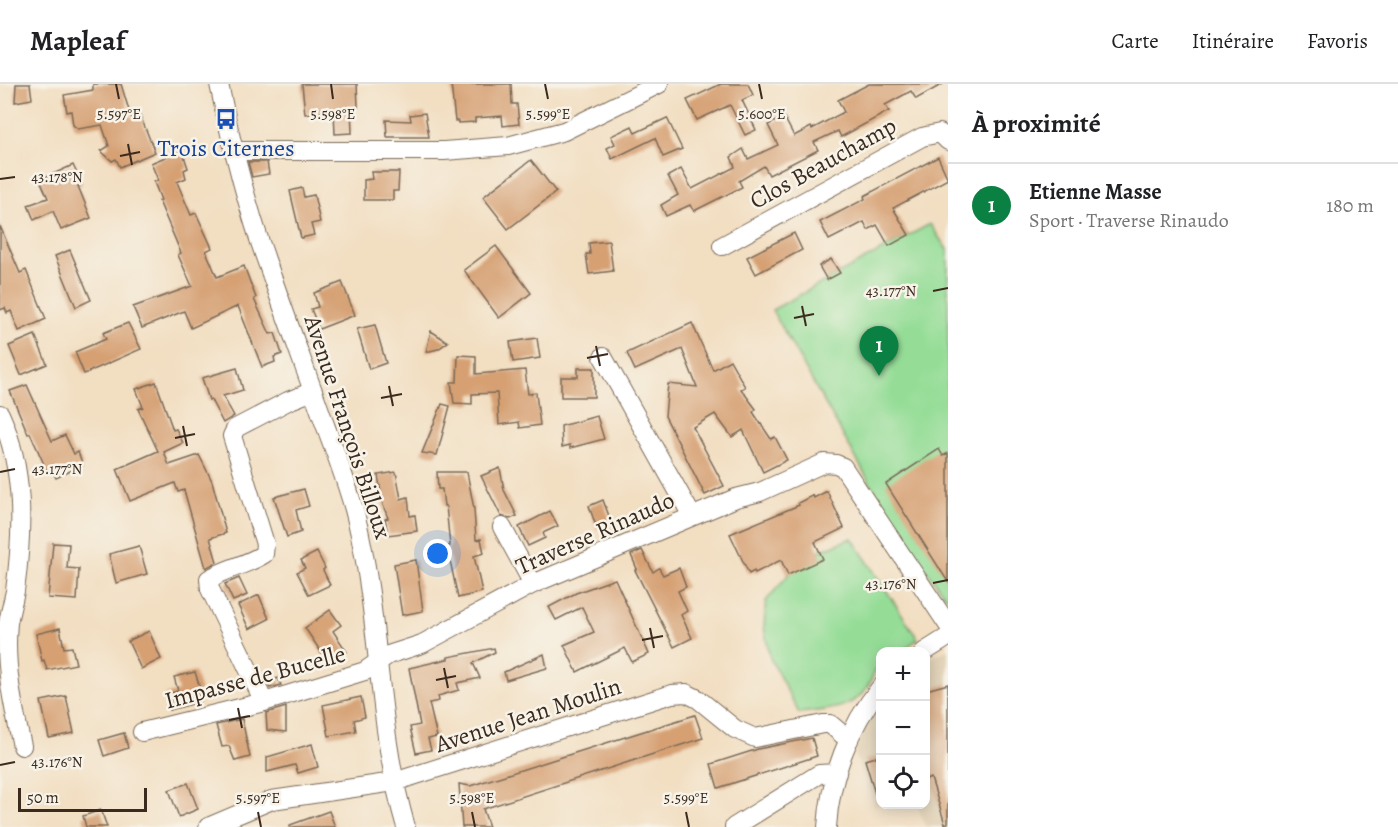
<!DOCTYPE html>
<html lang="fr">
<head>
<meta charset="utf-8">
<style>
  :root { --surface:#fff; --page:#f2f2f2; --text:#202124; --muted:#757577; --line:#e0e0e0; --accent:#0b8043 }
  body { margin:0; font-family:Alegreya,serif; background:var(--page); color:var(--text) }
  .controls { position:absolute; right:18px; bottom:18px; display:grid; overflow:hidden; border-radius:12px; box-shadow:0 3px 15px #0003 }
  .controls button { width:54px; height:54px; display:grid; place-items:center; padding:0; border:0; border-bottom:2px solid var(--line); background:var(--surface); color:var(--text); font:30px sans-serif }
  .scale { position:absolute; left:18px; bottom:15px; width:129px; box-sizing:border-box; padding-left:6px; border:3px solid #3b2a1e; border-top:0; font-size:16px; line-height:21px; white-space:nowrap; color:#3b2a1e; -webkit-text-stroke:4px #f7f3e8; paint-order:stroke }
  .you { position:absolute; left:438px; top:470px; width:21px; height:21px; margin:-15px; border:4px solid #fff; border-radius:50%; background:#1a73e8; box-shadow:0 0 0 9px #1a73e833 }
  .badge { display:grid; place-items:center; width:39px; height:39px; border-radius:50%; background:var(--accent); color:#fff; font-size:20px; font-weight:700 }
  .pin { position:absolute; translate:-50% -50px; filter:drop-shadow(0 2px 3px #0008) }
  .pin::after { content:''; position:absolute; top:32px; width:21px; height:18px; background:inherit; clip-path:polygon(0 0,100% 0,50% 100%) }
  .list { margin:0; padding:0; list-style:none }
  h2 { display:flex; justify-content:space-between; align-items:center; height:78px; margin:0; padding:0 24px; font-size:26px }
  h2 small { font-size:20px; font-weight:400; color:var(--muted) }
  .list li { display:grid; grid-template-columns:39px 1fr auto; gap:18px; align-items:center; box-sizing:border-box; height:84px; padding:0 24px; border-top:2px solid var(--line) }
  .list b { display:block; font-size:22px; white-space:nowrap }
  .list p { margin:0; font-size:20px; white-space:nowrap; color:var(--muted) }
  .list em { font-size:20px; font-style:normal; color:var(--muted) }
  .icon { flex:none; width:33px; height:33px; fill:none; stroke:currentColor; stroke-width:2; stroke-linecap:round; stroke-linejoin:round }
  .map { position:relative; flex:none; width:948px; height:743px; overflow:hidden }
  header { display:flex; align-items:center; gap:36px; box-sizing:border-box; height:84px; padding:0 30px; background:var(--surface); border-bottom:2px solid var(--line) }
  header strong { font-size:28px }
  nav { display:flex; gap:33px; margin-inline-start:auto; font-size:21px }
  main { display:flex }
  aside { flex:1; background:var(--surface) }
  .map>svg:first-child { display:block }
  .built { fill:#dfceb1 }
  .green { fill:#95dd97; stroke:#68845a; stroke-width:1.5 }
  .building { fill:#d6a073 }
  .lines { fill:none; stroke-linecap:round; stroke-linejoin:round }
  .minor-casing { stroke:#7b6957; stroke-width:20 }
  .minor { stroke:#fff; stroke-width:18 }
  .ticks { fill:none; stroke:#3b2a1e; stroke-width:2 }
  .labels { text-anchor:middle; stroke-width:5; stroke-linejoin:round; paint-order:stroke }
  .transit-label { font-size:24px; fill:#164399; stroke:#f7f3e8 }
  .street-label { font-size:24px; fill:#3b2a1e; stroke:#f7f3e8 }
  .ticks-label { font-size:15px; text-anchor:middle; fill:#3b2a1e; stroke:#f7f3e8; stroke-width:5; stroke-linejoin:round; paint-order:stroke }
</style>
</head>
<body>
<header>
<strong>Mapleaf</strong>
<nav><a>Carte</a><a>Itinéraire</a><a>Favoris</a></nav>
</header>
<main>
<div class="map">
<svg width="948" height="743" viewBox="0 0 948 743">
  <rect width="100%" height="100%" fill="#f7f3e8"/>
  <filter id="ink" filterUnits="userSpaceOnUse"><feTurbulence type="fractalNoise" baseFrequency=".0167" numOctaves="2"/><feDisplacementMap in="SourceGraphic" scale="12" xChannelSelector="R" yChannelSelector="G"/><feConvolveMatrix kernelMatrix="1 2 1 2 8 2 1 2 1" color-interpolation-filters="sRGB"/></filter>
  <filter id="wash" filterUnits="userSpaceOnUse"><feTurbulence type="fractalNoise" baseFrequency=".008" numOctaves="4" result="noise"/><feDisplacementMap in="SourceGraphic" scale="24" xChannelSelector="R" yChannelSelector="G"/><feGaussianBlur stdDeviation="1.35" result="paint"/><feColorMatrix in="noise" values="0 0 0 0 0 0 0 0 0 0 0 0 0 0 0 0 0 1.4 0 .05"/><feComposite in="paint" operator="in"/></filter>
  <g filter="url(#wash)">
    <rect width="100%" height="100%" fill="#f2dec1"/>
    <g class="built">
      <polygon points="948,566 948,743 926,743 917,721 926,720 926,575"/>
      <polygon points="880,618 880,720 875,722 855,670 866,641"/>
    </g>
    <g class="green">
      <polygon points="930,140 948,167 948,514 944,511 890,434 772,226"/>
      <path d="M852 454 918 555 901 567 880 568V581C873 586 873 594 868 602 854 626 824 626 799 629L770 574 764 543 766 517 788 491 819 467Z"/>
    </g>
    <g id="blocks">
      <g class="building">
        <polygon points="16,0 30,0 32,15 15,18"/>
        <polygon points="93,0 121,0 131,33 140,31 155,68 120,83 116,75 112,77 101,67 109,62 102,41 78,45 73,41 71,27 67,28 64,11 93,6"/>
        <polygon points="302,0 357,0 358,23 351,23 352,49 335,50 334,27 305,30"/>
        <polygon points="451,0 511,0 512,20 517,20 519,40 503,42 502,32 475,34 475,38 458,39 458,37 455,37"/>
        <polygon points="721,0 748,0 753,11 742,16 756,46 745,51 730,21 697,36 687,16"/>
        <polygon points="869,0 943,0 916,15 911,7 885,21 889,27 841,53 838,47 814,58 818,66 769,91 764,82 739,97 742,103 694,127 690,121 666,132 661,121 678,111 668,92 681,85 692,105 735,83 731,73 743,65 748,75 778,61 768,41 784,33 794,52 811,43 812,45 844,28 838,16"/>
        <polygon points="425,29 429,53 387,53 386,36 411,37 410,31"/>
        <polygon points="667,34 682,65 663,73 655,54 612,75 607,64 615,60 611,52 632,42 635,49"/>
        <polygon points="182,66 188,84 184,86 186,94 177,98 191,131 196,129 212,164 206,167 217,193 244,182 256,214 254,215 270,250 275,249 282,270 274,273 275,278 262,283 238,222 191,244 184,227 142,244 133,223 192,202 178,171 181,169 159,117 161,116 154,98 158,96 151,79"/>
        <polygon points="938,73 948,95 893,124 909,151 889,162 877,141 868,146 864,138 829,156 820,138 865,115 864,112"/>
        <polygon points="531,76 556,108 508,145 483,113"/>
        <polygon points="248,78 267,78 269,90 252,93"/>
        <polygon points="73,81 82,100 78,102 91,134 61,146 53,127 34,136 28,121 48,114 40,96"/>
        <polygon points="371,88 399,88 398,107 393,107 393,116 364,116 364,96 372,95"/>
        <polygon points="302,104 304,113 314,111 320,138 311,140 314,151 301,154 290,107"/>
        <polygon points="0,142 20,189 26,186 46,235 19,247 11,227 7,229 5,224 0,226"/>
        <polygon points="794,149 802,166 756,190 747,173"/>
        <polygon points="609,157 613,187 589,190 586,170 590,170 589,159"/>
        <polygon points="496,162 531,209 499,234 464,186"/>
        <polygon points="70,166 91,216 76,223 55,172"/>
        <polygon points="831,175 840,189 827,196 819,182"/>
        <polygon points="342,198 355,231 319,245 311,225 318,223 314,209"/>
        <polygon points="128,239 141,265 84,290 75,268 106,255 103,249"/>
        <polygon points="692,239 713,286 730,276 745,303 741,305 756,325 753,328 771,355 775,353 787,376 763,388 743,346 732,353 715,330 693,343 724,402 705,411 665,332 668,300 697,303 682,265 635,286 627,269"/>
        <polygon points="375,241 386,279 369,285 357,245"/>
        <polygon points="431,247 448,258 438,265 426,268"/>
        <polygon points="35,251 47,280 21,291 9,262"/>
        <polygon points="537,254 540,274 513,278 510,258"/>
        <polygon points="458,271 476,272 476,290 525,286 528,310 536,309 540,341 520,344 519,338 499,341 497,309 472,310 472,320 454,319 451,298 457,298"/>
        <polygon points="237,284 243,306 223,312 234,332 223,339 211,316 209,316 202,294"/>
        <polygon points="578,284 594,284 594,313 561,313 561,293 578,293"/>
        <polygon points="156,298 173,346 176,345 183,359 164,368 169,381 199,371 212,397 226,449 210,454 217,478 206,484 184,406 178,408 175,399 130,417 117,385 158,367 138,325 143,323 136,305"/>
        <polygon points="27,301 52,357 65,351 74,370 78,368 83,381 56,394 53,387 48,389 30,349 28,350 10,307"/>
        <polygon points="442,320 450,322 437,371 422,369"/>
        <polygon points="597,332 604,355 570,364 570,361 562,363 561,342"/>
        <polygon points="939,365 943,372 948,369 948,498 886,400"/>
        <polygon points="500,384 504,406 517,432 510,435 501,432 481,392"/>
        <polygon points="396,388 401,415 408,413 410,432 415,431 417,447 388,451 385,435 388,434 383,421 378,391"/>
        <polygon points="437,388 467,388 474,425 476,456 481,455 484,469 474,472 482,508 458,514 447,462 450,462 446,422 444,422 442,405 438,405"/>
        <polygon points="304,405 309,422 296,426 301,448 287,453 274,413"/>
        <polygon points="827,407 844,444 815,458 823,475 788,491 781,476 755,489 754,487 749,490 730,450 799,421 798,419 813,411 814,414"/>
        <polygon points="603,416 612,440 597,445 589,422"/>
        <polygon points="550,427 558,442 543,449 545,454 528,462 519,443"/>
        <polygon points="53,459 69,460 67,484 79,485 77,516 48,514"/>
        <polygon points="139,462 147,490 116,499 109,470"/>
        <polygon points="642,466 653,488 659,484 663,491 679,484 686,503 678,507 687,527 681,531 692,554 674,563 635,486 637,485 631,471"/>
        <polygon points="317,468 325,484 323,486 330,501 309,511 297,488 305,484 301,476"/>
        <polygon points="416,476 423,527 402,531 394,480"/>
        <polygon points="239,494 247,511 233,517 225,500"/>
        <polygon points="615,495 649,570 632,578 625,564 577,588 564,561 594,548 582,523 556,536 549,523 576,509"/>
        <polygon points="259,511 269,535 249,545 238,521"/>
        <polygon points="330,526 341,541 333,547 347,568 329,580 305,544"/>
        <polygon points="60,544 64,564 72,563 76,580 47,586 44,576 42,577 36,550"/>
        <polygon points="149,547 161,575 141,585 128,557"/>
        <polygon points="494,564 495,568 473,579 480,594 457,599 459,606 438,612 439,617 429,619 437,653 428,655 431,666 416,669 410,643 420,641 409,584 448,575 448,573"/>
        <polygon points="544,570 547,584 506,596 504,588"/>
        <polygon points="195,588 201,607 197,608 200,618 169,626 165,611 178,607 174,593"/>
        <polygon points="278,594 281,601 270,604 267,599"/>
        <polygon points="948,600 948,739 945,740 931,694 926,696 926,606"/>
        <polygon points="66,612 74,649 49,654 41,617"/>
        <polygon points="361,613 365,633 354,636 356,647 329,652 323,621"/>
        <polygon points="286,623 286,648 267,646 266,629"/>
        <polygon points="695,631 703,654 483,725 489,743 462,743 459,700 470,702"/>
        <polygon points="242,635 250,673 235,677 229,662 222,663 216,641"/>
        <polygon points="124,649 128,664 104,672 99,656"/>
        <polygon points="812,654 817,672 718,704 711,680 758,665"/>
        <polygon points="312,660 318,683 298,689 295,681 267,688 267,673"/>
        <polygon points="880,672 880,716 877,716 865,676"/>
        <polygon points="188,699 198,725 179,733 169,706"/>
        <polygon points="101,726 107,743 86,743 83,732"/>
        <polygon points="329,727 335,743 290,743 290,741"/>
      </g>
    </g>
  </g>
  <g filter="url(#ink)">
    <use href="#blocks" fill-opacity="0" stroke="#7b6957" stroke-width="1.5"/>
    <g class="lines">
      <defs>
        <g id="minor">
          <path d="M219 0C232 63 247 124 269 184 287 236 306 287 324 338 336 370 348 401 356 433 381 535 376 642 406 743"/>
          <polyline points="233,67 444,67 508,62 564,47 659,0"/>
          <polyline points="722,162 922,53 940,49 948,57"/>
          <polyline points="603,273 692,432"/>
          <path d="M0 330C25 385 23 448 15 507 13 517 10 528 8 539 4 580 13 622 22 662"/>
          <polyline points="502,443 533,500"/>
          <polyline points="924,568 948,553"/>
          <path d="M264 618 210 505 209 495C227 484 247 481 264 470L265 460 232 352 236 344 288 317 313 307"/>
          <polyline points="142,648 264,618 365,587 388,571 422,560 533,500 736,414 760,408 824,379 836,380 843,383 948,541"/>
          <polyline points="208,743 272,716 394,698 672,610 686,609 698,615 735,645 755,654 823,640 830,640 849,656"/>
          <polyline points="734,743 819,690 837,689"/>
          <path d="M827 743C830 694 849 642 880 604"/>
        </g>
      </defs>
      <use href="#minor" class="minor-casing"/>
      <use href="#minor" class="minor"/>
    </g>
  </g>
  <path class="ticks" d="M116 0 119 15M331 0 333 15M545 0 548 15M759 0 762 15M128 60 132 81M120 72 140 68M0 95 15 93M933 207 948 204M802 222 806 242M794 234 814 230M596 262 600 282M587 274 608 270M389 302 393 322M381 314 402 310M183 342 187 362M175 354 195 350M0 388 15 385M933 499 948 496M650 544 654 564M642 556 663 552M444 584 448 604M436 596 456 592M238 624 242 644M229 636 250 632M0 681 15 678M258 728 261 743M472 728 475 743M686 728 689 743"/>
  <defs>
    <symbol id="bus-bare" viewBox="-9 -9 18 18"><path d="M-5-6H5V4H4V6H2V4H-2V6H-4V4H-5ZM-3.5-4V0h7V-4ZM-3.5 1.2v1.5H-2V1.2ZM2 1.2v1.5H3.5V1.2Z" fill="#1a4fb4" stroke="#f7f3e8" stroke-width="2.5" paint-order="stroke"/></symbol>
  </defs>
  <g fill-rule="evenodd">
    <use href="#bus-bare" x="211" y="20" width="30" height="30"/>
  </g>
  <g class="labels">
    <g class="transit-label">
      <text x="226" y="72">Trois Citernes</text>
    </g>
    <g class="street-label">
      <text transform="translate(823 79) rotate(-29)" y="8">Clos Beauchamp</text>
      <text transform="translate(348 343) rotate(72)" y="8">Avenue François Billoux</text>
      <text transform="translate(595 449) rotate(-24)" y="8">Traverse Rinaudo</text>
      <text transform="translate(255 593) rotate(-15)" y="8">Impasse de Bucelle</text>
      <text transform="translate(528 631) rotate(-18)" y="8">Avenue Jean Moulin</text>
    </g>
  </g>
  <g class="ticks-label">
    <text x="119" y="35">5.597°E</text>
    <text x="333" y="35">5.598°E</text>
    <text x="548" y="35">5.599°E</text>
    <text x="762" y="35">5.600°E</text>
    <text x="57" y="98">43.178°N</text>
    <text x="891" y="212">43.177°N</text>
    <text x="57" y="390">43.177°N</text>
    <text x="891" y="505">43.176°N</text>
    <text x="57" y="683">43.176°N</text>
    <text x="258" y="719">5.597°E</text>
    <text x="472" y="719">5.598°E</text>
    <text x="686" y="719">5.599°E</text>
  </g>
</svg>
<div class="controls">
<button>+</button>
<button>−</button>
<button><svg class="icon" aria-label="locate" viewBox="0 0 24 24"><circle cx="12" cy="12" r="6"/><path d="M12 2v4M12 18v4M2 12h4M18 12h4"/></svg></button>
</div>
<div class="scale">50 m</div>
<div class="you"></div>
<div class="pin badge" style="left:879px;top:292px">1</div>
</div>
<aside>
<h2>À proximité<small></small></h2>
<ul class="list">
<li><span class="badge">1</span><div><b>Etienne Masse</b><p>Sport · Traverse Rinaudo</p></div><em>180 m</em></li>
</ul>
</aside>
</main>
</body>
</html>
